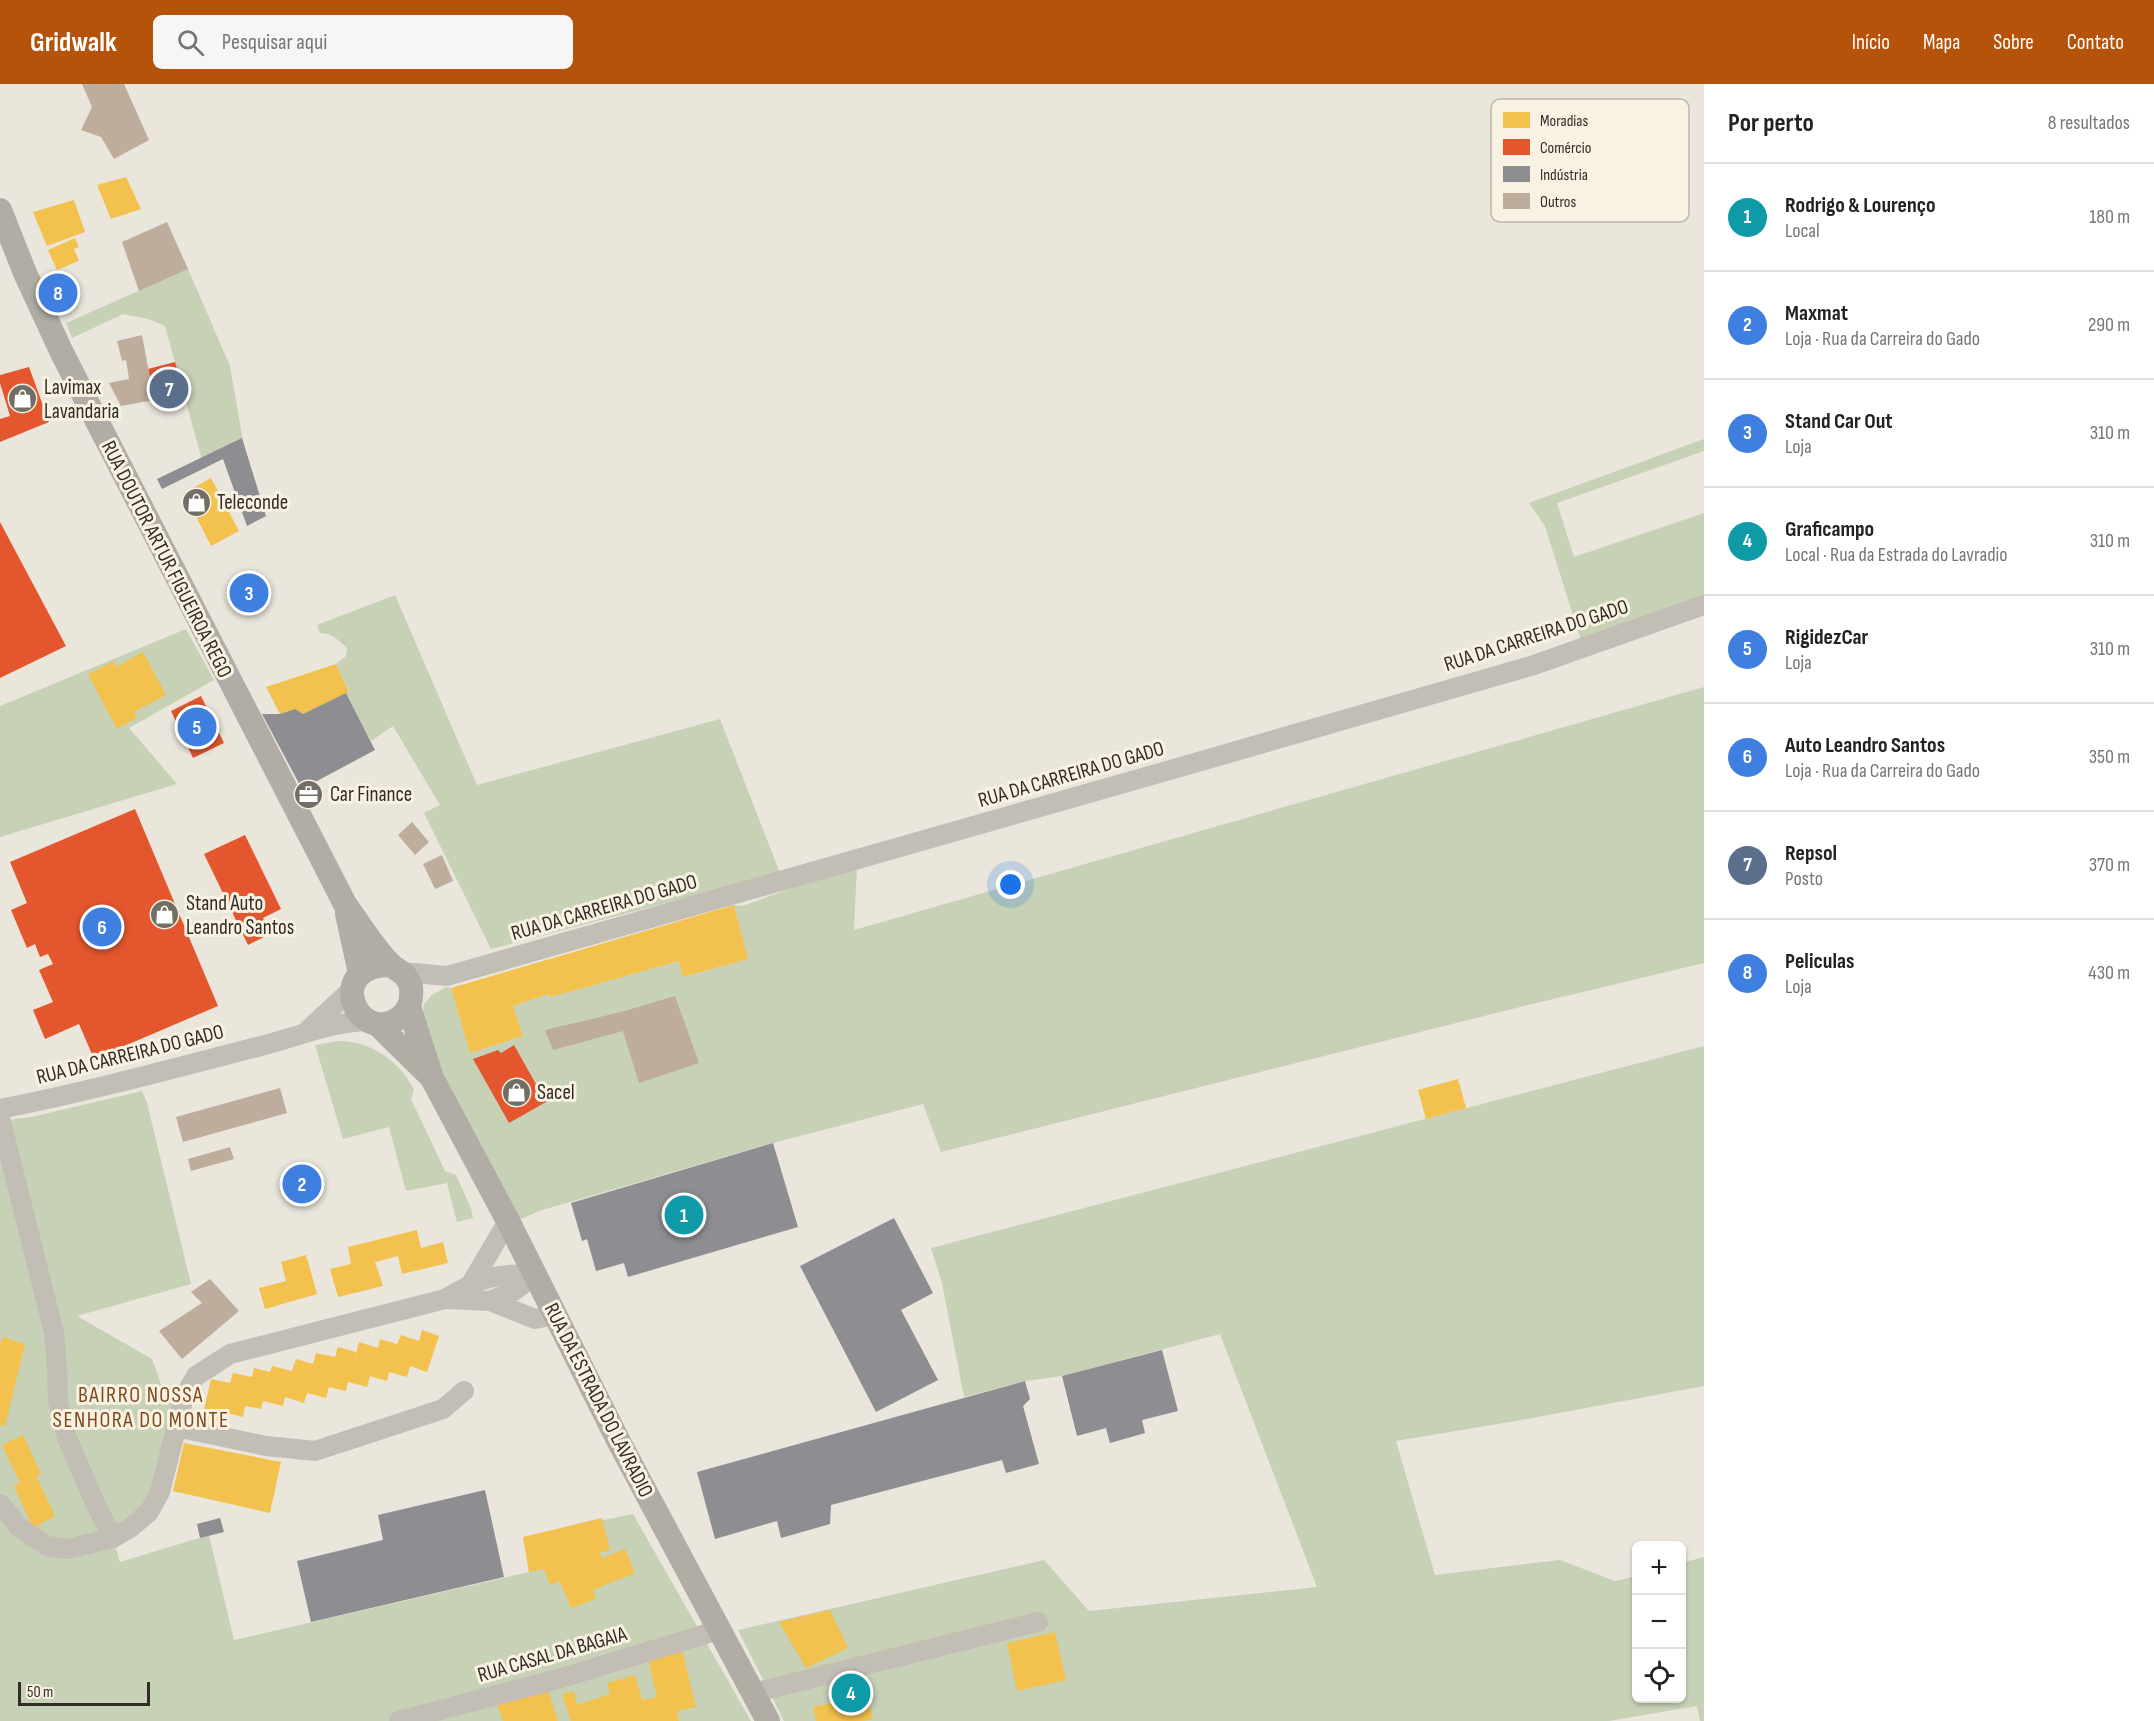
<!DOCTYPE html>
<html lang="pt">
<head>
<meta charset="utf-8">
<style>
  :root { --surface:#fff; --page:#f6f6f6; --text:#222; --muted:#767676; --line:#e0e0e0; --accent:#b45309 }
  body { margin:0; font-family:"Sofia Sans Condensed",sans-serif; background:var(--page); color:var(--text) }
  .controls { position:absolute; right:18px; bottom:18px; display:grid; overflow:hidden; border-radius:9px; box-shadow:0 2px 4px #0004 }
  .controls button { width:54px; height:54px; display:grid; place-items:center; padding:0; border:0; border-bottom:2px solid var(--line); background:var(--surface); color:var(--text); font:30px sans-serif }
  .scale { position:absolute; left:18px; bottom:15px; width:132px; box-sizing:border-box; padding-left:6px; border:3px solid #322c25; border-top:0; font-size:16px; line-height:21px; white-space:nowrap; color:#322c25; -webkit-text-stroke:4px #f8f2e2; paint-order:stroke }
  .you { position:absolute; left:1011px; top:801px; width:21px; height:21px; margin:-15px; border:4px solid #fff; border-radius:50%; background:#1a73e8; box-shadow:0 0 0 9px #1a73e833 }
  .badge { display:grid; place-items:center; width:39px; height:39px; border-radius:50%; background:var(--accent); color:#fff; font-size:20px; font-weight:700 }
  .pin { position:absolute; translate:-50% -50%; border:3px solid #fff; box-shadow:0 2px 6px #0006 }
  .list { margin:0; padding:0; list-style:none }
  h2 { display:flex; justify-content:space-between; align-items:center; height:78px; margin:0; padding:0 24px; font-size:26px }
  h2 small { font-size:20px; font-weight:400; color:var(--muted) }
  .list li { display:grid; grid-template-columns:39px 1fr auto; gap:18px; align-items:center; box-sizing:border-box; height:108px; padding:0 24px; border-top:2px solid var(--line) }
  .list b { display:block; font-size:22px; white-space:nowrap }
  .list p { margin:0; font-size:20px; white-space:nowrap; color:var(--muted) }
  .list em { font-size:20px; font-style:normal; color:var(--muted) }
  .icon { flex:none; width:33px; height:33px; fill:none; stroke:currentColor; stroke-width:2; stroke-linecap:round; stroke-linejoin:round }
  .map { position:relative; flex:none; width:1704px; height:1637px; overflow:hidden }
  header { display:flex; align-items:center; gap:36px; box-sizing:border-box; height:84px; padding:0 30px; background:var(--accent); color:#fff }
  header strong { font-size:28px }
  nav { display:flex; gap:33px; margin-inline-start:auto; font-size:21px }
  .search { width:420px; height:54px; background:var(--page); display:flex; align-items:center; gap:15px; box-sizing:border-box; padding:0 21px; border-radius:9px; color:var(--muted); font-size:22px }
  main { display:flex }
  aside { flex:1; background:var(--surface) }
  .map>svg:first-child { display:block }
  .green { fill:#c7d1b6 }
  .homes { fill:#f2c14e }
  .shops { fill:#e4572e }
  .industry { fill:#8d8d92 }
  .building { fill:#bead9d }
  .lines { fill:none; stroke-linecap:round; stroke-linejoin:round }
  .minor { stroke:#c3beb5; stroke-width:20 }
  .major { stroke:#b1aca5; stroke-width:24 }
  .labels { text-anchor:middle; stroke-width:6; stroke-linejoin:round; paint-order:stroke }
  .poi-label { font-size:21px; fill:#322c25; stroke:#f8f2e2; text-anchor:start }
  .street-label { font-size:21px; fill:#322c25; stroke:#f8f2e2 }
  .neighbourhood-label { font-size:22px; letter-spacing:1.5px; fill:#81481e; stroke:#f8f2e2 }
  .key { fill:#f8f2e2; stroke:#bdb7a9; stroke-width:1.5 }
  .key-label { font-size:16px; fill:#322c25 }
</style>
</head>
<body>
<header>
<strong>Gridwalk</strong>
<div class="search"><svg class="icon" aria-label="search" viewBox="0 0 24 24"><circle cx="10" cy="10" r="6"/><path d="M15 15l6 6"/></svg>Pesquisar aqui</div>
<nav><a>Início</a><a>Mapa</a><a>Sobre</a><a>Contato</a></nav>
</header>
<main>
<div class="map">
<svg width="1704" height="1637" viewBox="0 0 1704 1637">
  <rect width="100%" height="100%" fill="#eae6dc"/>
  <g class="green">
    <polygon points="188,185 230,282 243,357 202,376 165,242 148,235 123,230 72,254 66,239"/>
    <polygon points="1704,355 1704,367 1557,419 1574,473 1704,429 1704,521 1583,563 1545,442 1529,419"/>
    <path d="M395 511 477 701 720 635 780 789 491 865 424 729 440 721 393 642 371 657 346 609 349 607 336 580 346 572 347 564C338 556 332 549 320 549L317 541Z"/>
    <polygon points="186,545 214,596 129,644 177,700 0,753 0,622"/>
    <polygon points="1704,603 1704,879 1520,923 941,1068 923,1020 773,1059 539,1127 515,1138 435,981 422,931 424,920 432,911 446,903 451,904 470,969 523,952 513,922 549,910 551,913 679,877 684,893 748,875 734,821 742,822 857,781 854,846"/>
    <path d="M338 957C371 957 400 977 414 1006L411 1015 445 1087 456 1091 471 1124 473 1134 457 1138 447 1099 406 1107 389 1043 343 1055 315 961Z"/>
    <polygon points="1704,962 1704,1302 1527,1335 1396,1357 1435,1491 1560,1476 1615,1497 1636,1492 1636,1614 1682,1614 1682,1479 1704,1473 1704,1637 1700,1637 1697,1622 1609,1637 784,1637 738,1546 1044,1476 1089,1527 1317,1503 1220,1250 1062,1292 1025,1297 964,1313 942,1199 931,1164"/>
    <polygon points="142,1007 147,1019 191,1200 77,1232 152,1275 163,1306 173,1311 171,1317 176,1318 160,1408 113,1454 120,1478 209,1451 234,1556 529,1488 523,1453 633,1430 751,1637 0,1637 0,1037 31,1033"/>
  </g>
  <g class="homes">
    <polygon points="126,93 141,125 111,135 97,101"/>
    <polygon points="74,116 85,148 47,162 33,128"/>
    <polygon points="75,154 79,163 74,165 79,177 57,186 48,166"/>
    <polygon points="211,394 239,447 211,462 184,409"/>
    <polygon points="143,568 166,611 134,628 137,634 117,645 88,590 114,577 116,583"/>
    <polygon points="336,580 349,608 303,630 295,625 280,630 266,603"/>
    <polygon points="734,821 748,875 683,893 679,877 551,913 549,910 513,922 523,952 470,969 451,904"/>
    <polygon points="1458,995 1466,1024 1426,1035 1418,1006"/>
    <polygon points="417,1146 421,1164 443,1158 448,1179 402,1190 398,1172 375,1178 383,1202 338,1213 330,1185 351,1180 348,1163"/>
    <polygon points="306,1171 317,1210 265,1225 259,1204 286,1197 281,1178"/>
    <polygon points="422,1246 439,1252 427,1288 410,1282 407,1293 389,1288 387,1297 370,1292 367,1303 348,1298 346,1307 329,1303 326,1314 307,1309 304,1319 285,1313 283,1322 263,1317 261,1325 245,1322 243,1333 223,1328 221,1338 202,1334 211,1295 230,1299 233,1289 252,1293 254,1284 270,1288 272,1282 292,1287 296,1275 313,1280 316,1269 335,1273 338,1263 356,1268 353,1281 359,1258 378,1264 380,1255 397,1260 401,1251 419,1257"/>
    <polygon points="2,1253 25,1260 5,1342 0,1341 0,1263"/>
    <polygon points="23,1351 41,1390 36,1392 55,1432 33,1444 14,1402 20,1399 2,1361"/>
    <polygon points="184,1359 281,1378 270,1429 173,1407"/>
    <polygon points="602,1434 610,1466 599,1469 603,1474 625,1465 635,1489 593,1506 596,1515 571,1524 560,1497 550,1501 544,1485 529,1488 523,1453"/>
    <polygon points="830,1526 848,1564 806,1584 779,1538"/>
    <polygon points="1055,1548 1066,1596 1017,1607 1007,1559"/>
    <polygon points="682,1567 696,1623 677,1627 679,1637 571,1637 562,1610 574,1607 577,1621 610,1610 607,1599 635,1591 642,1616 657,1613 648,1575"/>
    <polygon points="863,1593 873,1635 863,1637 816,1637 813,1623 837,1618 833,1600"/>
    <polygon points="547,1603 558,1637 503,1637 496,1617"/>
  </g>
  <g class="shops">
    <polygon points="175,278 184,310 157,318 148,285"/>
    <polygon points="29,283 49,338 0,358 0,335 10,332 0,299 0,291"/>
    <polygon points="0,438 66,562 0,594"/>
    <polygon points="201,612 224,659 193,674 171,627"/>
    <polygon points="135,725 218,922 94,975 79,940 45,955 33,926 53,918 39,886 53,880 48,870 40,873 35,860 27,864 11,826 27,819 10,778"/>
    <polygon points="245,751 281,825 263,834 270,850 248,861 204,770"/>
    <polygon points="514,961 546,1018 509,1039 473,975 498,966 501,969"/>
  </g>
  <g class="industry">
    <polygon points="242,354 266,432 247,442 223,375 162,405 157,395"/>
    <polygon points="346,609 375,666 302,705 262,630 280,630 295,625 303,630"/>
    <polygon points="773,1059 798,1143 628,1193 624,1179 596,1187 587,1155 582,1157 571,1119"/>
    <polygon points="894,1134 933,1209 901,1226 938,1296 876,1328 800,1182"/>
    <polygon points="1162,1266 1178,1327 1142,1336 1145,1349 1110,1359 1106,1344 1077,1352 1062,1292"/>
    <polygon points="1025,1297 1030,1315 1023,1322 1039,1380 1006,1389 1002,1376 831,1421 830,1440 781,1454 777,1437 715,1455 697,1388"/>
    <polygon points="485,1406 504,1493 311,1538 297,1477 383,1456 378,1431"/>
    <polygon points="220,1434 224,1448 200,1454 197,1440"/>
  </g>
  <g class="building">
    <polygon points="82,0 124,0 149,56 114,75 101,53 81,46 92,23"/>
    <polygon points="167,138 188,185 139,207 122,158"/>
    <polygon points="142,251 154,316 121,322 109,299 129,295 126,276 122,277 117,257"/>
    <polygon points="412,738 429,758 415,771 398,751"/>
    <polygon points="442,771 453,797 435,805 423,780"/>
    <polygon points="675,912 699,979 639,999 623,947 553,966 545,946 621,928"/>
    <polygon points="280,1004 287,1029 183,1058 176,1033"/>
    <polygon points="230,1063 234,1075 191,1087 188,1075"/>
    <polygon points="210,1195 239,1227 182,1275 159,1247 202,1219 191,1208"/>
  </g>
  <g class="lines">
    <g class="minor">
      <polyline points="402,888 447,892 1163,688 1534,581 1704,521"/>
      <polyline points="307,947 352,905"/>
      <path d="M0 1025C86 1008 172 985 257 963 294 954 330 938 368 937"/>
      <polyline points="0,1034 54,1249 57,1283 58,1317 67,1354 95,1419 113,1454"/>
      <polyline points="472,1198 508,1137"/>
      <path d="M445 1215C478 1195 496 1188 535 1191"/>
      <polyline points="490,1217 535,1235 555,1231"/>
      <polyline points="176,1343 266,1362 315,1367 443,1325 464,1307"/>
      <polyline points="0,1420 20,1444 47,1462 67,1465 113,1454 130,1444 149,1428 160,1408 184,1313 196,1292 230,1270 445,1215 490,1217 514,1207 535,1191"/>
      <polyline points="753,1609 1038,1538"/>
      <polyline points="399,1637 558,1595 719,1546"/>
    </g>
    <g class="major">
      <path d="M0 126 25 189 62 269 345 820C358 838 373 863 389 879 394 885 402 887 406 893 410 898 412 905 411 911 411 920 406 929 399 934 357 963 323 881 390 881"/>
      <polyline points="347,830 360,889"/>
      <polyline points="409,923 432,994 508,1137 619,1358 768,1637"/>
      <polyline points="377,940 428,990"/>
    </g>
  </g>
  <defs>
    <symbol id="shop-disc" viewBox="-11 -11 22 22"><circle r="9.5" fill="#726d65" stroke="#f8f2e2"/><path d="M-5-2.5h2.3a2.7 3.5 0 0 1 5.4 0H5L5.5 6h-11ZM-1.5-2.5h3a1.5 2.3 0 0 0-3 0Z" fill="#fff"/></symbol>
    <symbol id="office-disc" viewBox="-11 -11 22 22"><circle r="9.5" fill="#726d65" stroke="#f8f2e2"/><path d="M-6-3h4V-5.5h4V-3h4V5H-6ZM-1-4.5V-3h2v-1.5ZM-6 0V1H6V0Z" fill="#fff"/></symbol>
  </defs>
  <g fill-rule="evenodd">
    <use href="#shop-disc" x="6" y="298" width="33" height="33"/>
    <use href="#shop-disc" x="180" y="402" width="33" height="33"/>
    <use href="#office-disc" x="292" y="694" width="33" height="33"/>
    <use href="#shop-disc" x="148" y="814" width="33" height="33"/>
    <use href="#shop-disc" x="500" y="992" width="33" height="33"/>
  </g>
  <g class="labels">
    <g class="poi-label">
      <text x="44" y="310">Lavimax<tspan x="44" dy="24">Lavandaria</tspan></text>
      <text x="217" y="425">Teleconde</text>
      <text x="330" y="717">Car Finance</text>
      <text x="186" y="826">Stand Auto<tspan x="186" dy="24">Leandro Santos</tspan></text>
      <text x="537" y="1015">Sacel</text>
    </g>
    <g class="street-label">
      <text transform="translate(167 475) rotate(63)" y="7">RUA DOUTOR ARTUR FIGUEIROA REGO</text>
      <text transform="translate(1536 551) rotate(-18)" y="7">RUA DA CARREIRA DO GADO</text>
      <text transform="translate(1071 690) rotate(-16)" y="7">RUA DA CARREIRA DO GADO</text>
      <text transform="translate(604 823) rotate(-16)" y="7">RUA DA CARREIRA DO GADO</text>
      <text transform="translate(130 970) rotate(-14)" y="7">RUA DA CARREIRA DO GADO</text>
      <text transform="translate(599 1316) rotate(63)" y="7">RUA DA ESTRADA DO LAVRADIO</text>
      <text transform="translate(552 1570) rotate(-16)" y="7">RUA CASAL DA BAGAIA</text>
    </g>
    <g class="neighbourhood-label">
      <text x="141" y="1318">BAIRRO NOSSA<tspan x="141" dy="25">SENHORA DO MONTE</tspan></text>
    </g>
  </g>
  <rect x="1491" y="15" width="198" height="123" rx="9" class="key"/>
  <rect x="1503" y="28" width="27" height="16" fill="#f2c14e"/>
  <rect x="1503" y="55" width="27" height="16" fill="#e4572e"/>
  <rect x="1503" y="82" width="27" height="16" fill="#8d8d92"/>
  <rect x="1503" y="109" width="27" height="16" fill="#bead9d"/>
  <g class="key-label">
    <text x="1540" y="42">Moradias</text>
    <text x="1540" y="69">Comércio</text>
    <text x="1540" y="96">Indústria</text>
    <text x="1540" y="123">Outros</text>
  </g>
</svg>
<div class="controls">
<button>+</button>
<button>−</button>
<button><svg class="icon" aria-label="locate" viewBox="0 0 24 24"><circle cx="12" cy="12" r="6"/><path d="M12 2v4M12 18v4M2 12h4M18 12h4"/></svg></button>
</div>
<div class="scale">50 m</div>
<div class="you"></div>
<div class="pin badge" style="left:684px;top:1131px;background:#0f9aa8">1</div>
<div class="pin badge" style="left:302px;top:1100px;background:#3f7fe0">2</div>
<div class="pin badge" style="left:249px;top:509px;background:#3f7fe0">3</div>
<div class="pin badge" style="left:851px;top:1609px;background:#0f9aa8">4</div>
<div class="pin badge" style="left:197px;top:643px;background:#3f7fe0">5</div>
<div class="pin badge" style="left:102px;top:843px;background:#3f7fe0">6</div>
<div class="pin badge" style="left:169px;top:305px;background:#5c6f8a">7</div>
<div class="pin badge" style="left:58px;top:209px;background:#3f7fe0">8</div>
</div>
<aside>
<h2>Por perto<small>8 resultados</small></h2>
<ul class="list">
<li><span class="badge" style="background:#0f9aa8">1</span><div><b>Rodrigo &amp; Lourenço</b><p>Local</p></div><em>180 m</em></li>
<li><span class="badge" style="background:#3f7fe0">2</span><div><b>Maxmat</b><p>Loja · Rua da Carreira do Gado</p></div><em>290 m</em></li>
<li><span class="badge" style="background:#3f7fe0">3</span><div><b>Stand Car Out</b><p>Loja</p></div><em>310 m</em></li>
<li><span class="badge" style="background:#0f9aa8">4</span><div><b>Graficampo</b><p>Local · Rua da Estrada do Lavradio</p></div><em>310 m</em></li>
<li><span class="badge" style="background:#3f7fe0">5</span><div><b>RigidezCar</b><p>Loja</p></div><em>310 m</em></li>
<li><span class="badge" style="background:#3f7fe0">6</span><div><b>Auto Leandro Santos</b><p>Loja · Rua da Carreira do Gado</p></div><em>350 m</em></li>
<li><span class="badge" style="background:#5c6f8a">7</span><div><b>Repsol</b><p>Posto</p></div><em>370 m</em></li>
<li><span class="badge" style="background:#3f7fe0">8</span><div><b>Peliculas</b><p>Loja</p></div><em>430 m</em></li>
</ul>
</aside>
</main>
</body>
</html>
